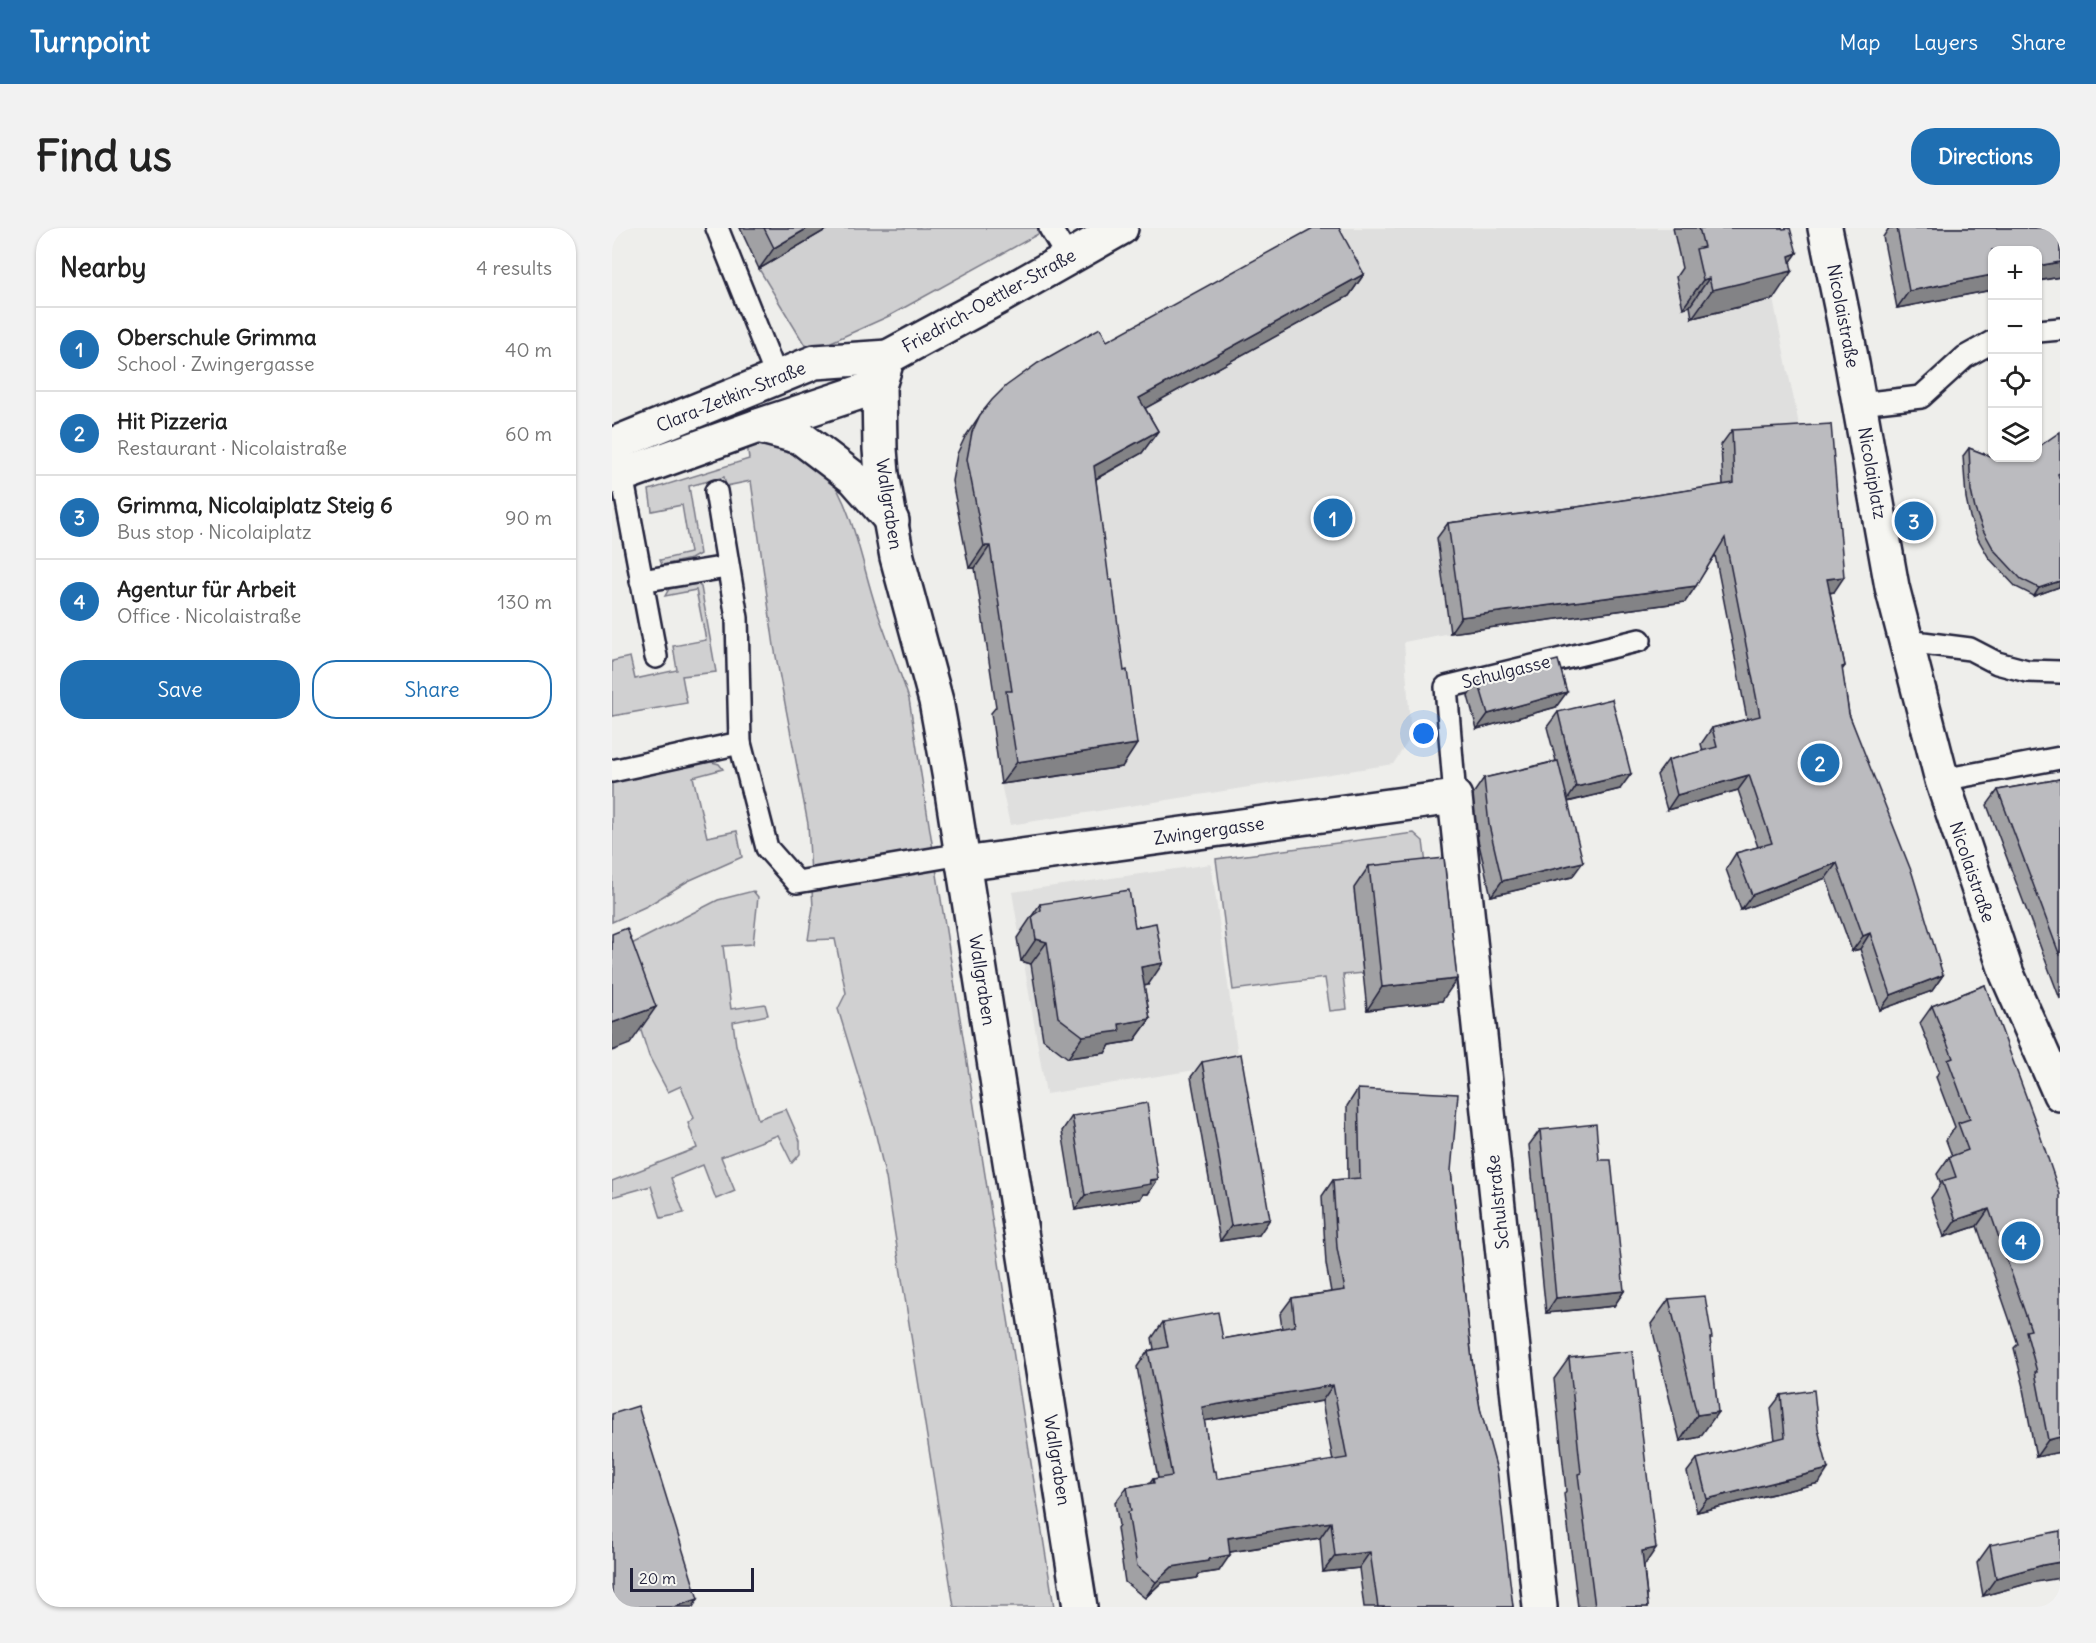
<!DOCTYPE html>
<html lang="en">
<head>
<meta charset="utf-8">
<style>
  :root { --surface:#fff; --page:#f2f2f2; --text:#222; --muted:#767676; --line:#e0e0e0; --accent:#1f6fb2 }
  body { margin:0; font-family:Delius,sans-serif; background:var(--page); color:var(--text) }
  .controls { position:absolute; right:18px; top:18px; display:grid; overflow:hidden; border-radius:12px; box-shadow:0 2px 4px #0004 }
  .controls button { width:54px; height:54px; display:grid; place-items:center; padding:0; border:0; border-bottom:2px solid var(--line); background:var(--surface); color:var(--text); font:30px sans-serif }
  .scale { position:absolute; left:18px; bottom:15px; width:124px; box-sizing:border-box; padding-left:6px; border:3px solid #22223b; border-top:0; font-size:16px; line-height:21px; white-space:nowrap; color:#22223b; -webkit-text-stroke:4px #f6f6f2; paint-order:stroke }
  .you { position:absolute; left:812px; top:506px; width:21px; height:21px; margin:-15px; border:4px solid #fff; border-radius:50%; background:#1a73e8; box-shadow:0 0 0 9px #1a73e833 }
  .badge { display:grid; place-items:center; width:39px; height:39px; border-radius:50%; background:var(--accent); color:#fff; font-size:20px; font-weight:700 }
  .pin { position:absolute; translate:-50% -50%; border:3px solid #fff; box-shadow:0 2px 6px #0006 }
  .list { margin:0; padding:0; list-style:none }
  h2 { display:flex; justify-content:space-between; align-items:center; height:78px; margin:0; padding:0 24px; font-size:26px }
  h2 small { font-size:20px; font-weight:400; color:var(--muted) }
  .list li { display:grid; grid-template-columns:39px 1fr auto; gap:18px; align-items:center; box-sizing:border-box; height:84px; padding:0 24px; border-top:2px solid var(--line) }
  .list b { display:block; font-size:22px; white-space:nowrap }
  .list p { margin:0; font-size:20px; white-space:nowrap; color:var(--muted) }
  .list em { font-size:20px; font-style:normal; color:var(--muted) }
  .actions { display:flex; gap:12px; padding:18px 24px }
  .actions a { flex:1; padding:14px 0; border:2px solid var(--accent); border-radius:24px; text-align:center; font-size:21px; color:var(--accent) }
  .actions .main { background:var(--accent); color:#fff }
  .icon { flex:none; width:33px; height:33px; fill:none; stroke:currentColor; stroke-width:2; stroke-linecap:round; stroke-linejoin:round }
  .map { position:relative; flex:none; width:1448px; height:1379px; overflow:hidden; border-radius:24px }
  header { display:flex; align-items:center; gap:36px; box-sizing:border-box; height:84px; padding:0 30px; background:var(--accent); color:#fff }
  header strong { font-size:28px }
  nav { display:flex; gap:33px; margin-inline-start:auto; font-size:21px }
  .intro { display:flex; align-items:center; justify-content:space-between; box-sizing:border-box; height:144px; padding:0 36px }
  h1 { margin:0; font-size:42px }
  .button { padding:15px 27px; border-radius:24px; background:var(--accent); color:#fff; font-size:21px; font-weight:700 }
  main { display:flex; gap:36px; padding:0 36px }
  aside { flex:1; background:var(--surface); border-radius:24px; box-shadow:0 2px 4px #0004 }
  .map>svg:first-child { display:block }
  .built { fill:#dfdfde }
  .green { fill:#d0d0d1; stroke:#797986; stroke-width:1.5 }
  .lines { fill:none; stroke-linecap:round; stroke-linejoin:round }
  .service-casing { stroke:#22223b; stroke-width:26 }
  .minor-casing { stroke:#22223b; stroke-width:38 }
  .tertiary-casing { stroke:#22223b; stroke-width:38 }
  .primary-casing { stroke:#22223b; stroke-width:38 }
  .service { stroke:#f6f6f2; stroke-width:21 }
  .minor { stroke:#f6f6f2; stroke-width:33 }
  .tertiary { stroke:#f6f6f2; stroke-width:33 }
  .primary { stroke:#f6f6f2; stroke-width:33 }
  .wall { fill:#a1a1a4; stroke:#22223b; stroke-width:1.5; fill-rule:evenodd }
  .shaded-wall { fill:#838386; stroke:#22223b; stroke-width:1.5 }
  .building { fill:#bbbbbf; stroke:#22223b; stroke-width:1.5; fill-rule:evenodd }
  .labels { text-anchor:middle; stroke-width:4.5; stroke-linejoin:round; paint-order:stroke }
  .street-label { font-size:18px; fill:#22223b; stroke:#f6f6f2 }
</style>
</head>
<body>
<header>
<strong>Turnpoint</strong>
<nav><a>Map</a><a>Layers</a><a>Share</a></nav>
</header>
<div class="intro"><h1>Find us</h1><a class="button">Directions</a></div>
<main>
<aside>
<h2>Nearby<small>4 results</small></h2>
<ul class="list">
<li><span class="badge">1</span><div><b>Oberschule Grimma</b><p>School · Zwingergasse</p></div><em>40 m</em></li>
<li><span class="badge">2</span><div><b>Hit Pizzeria</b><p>Restaurant · Nicolaistraße</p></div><em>60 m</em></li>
<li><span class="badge">3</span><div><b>Grimma, Nicolaiplatz Steig 6</b><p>Bus stop · Nicolaiplatz</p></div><em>90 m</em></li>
<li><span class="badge">4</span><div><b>Agentur für Arbeit</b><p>Office · Nicolaistraße</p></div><em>130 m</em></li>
</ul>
<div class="actions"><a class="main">Save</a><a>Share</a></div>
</aside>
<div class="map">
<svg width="1448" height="1379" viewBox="0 0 1448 1379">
  <rect width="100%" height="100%" fill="#eeeeeb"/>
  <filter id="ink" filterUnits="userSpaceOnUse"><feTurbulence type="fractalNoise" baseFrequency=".0167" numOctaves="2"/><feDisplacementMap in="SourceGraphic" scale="12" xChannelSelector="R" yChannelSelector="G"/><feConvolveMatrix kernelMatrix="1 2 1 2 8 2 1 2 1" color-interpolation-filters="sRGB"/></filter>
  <g filter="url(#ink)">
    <g class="built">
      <polygon points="701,0 1061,0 1072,47 1064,49 1071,80 1078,78 1080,90 1161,71 1190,211 1114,270 825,310 838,405 792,414 799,509 781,536 398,597 389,556 510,538 467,260 509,186"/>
      <polygon points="599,636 627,835 434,866 400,664"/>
    </g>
    <g class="green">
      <polygon points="216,0 437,0 277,88 197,124 147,41"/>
      <path d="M135 215C166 217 193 221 215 246 240 275 251 341 264 379 274 410 287 440 297 471L442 1379H342L274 950 262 899 226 781 234 765 223 711 196 712 201 679 196 596 162 418 139 253 114 258 112 249 77 258 88 326 79 331 50 337 48 332 78 325 70 277 40 283 37 262 137 231Z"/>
      <polygon points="85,356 89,359 104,444 70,448 75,475 0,488 0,433 18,429 23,451 65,442 61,418 94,412 84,362 53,368 57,361"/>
      <polygon points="96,533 107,536 111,541 81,549 95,609 125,603 130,629 76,653 35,678 0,694 0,555 77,536"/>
      <polygon points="802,605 811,613 816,652 742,661 751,745 731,747 735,781 718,783 713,750 621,762 604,631"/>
      <polygon points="141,663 146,669 141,716 111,718 119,781 153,776 156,787 121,794 124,817 146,891 174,881 188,913 188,926 180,935 166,907 109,929 123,963 104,971 91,937 59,950 72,985 49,990 39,958 0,969 0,953 85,920 76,895 82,890 69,858 56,864 37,828 4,724 106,672"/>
    </g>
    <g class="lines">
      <defs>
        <g id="service">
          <polyline points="105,0 165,150"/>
          <polyline points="438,0 456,30"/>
          <polyline points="1426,103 1448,101"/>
          <polyline points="1248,176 1309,169 1353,129 1380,114"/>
          <polyline points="10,247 44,429"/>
          <polyline points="104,263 125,390 128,515 155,620 185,654 350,626"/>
          <polyline points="29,353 115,339"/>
          <polyline points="1295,413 1358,421 1385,435 1415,443 1448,444"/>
          <polyline points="0,543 128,515"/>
          <polyline points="1330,552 1448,530"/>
          <polyline points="843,569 834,459 1028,412"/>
        </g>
        <g id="minor">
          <polyline points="1213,0 1236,113 1280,359 1330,552 1395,746 1448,866"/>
          <polyline points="351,636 843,569 928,1379"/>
        </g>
        <g id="tertiary">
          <polyline points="146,198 188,209 243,251 280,293"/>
          <polyline points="0,217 203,134 276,129"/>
          <polyline points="0,249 10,247 146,198 267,158"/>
        </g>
        <polyline id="primary" points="468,1379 337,545 324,473 285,329 270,246 268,221 267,158 276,129 389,68 509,0"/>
      </defs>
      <use href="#service" class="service-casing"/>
      <use href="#minor" class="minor-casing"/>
      <use href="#tertiary" class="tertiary-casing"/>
      <use href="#primary" class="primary-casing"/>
      <use href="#service" class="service"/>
      <use href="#minor" class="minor"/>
      <use href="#tertiary" class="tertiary"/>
      <use href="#primary" class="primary"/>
    </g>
    <g class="wall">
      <polygon points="128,0 217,0 147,41"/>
      <polygon points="1061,0 1170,0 1185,25 1178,34 1161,71 1080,90 1078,78 1071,80 1064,49 1070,40"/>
      <polygon points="1277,0 1448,0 1448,49 1285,80 1271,9"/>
      <polygon points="752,46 737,68 533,180 546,203 530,225 484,251 510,539 389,556 379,485 384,479 363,340 357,340 340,253 345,226 353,209 368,187 495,113"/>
      <polygon points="1120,202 1222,364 1218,365 1233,438 1230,442 1237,486 1331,747 1320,763 1268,782 1248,721 1240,723 1214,650 1129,682 1114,641 1124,625 1146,619 1126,562 1055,582 1045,547 1056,532 1091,523 1089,516 1100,500 1135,491 1103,327 1073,374 838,405 825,310 836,295 965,279 1111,257 1109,217"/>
      <polygon points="1357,220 1386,231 1386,230 1425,230 1447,249 1447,359 1422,368 1404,359 1377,330 1365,309 1358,289 1354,270 1351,228"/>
      <polygon points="866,453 944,479 865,501 856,468"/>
      <polygon points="946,484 1008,561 956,574 960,649 879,668 866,612 861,566 872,550 944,533 935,499"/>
      <polygon points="1448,551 1448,771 1375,577 1386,562"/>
      <polygon points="757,638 830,773 755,782 742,660"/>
      <polygon points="428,676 523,699 536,757 532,758 538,791 522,813 498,817 493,825 456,830 431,811 419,736 409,733 405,710"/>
      <polygon points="1373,757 1448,1224 1424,1229 1411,1161 1412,1159 1402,1120 1406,1116 1365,998 1332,1009 1319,970 1329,956 1325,946 1337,929 1340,928 1334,912 1343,899 1324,849 1327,843 1308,795 1320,778"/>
      <polygon points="590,834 647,1007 608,1013 579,849"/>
      <path d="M746 861 839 943 860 1132 901 1379H752L747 1340 711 1344 708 1310 618 1324 607 1343 587 1346 585 1350 549 1355 533 1370 513 1354 505 1300 507 1297 503 1275 515 1259 538 1255 541 1251 546 1250 525 1139 536 1123 542 1121 540 1110 551 1094 611 1111 670 1100 668 1086 680 1070 719 1064 714 1036 710 968 721 952 736 951 735 878ZM710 1173 721 1233 605 1251 601 1243 592 1193Z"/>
      <polygon points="460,888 546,951 536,966 531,966 528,971 463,982 450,903"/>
      <polygon points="928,902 987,932 1012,1063 1002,1078 934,1085 917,917"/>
      <polygon points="1057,1071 1098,1112 1088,1209 1068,1213 1039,1096"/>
      <polygon points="957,1130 1032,1339 1036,1379 966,1379 952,1266 954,1263 942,1151"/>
      <polygon points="1169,1167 1207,1255 1085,1284 1075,1244 1085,1231 1163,1212 1159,1180"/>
      <polygon points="1378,1317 1418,1355 1371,1368 1365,1335"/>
    </g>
    <g class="shaded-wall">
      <polygon points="196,0 217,0 147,41 162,20"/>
      <polygon points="1185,25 1171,45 1180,43 1161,71 1080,90 1100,62 1177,28"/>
      <polygon points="1448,34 1448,49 1425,53 1425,38"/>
      <polygon points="752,46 737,68 512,192 527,170"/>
      <polygon points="1380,47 1380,62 1285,80 1297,63"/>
      <polygon points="1097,50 1078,78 1071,80 1091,52"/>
      <polygon points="546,203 530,225 467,260 482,238"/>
      <polygon points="372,318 378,318 363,340 357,340"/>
      <polygon points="1232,349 1222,364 1205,366 1215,351"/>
      <polygon points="1448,353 1447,359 1422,368 1427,360"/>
      <polygon points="1084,358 1073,374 838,405 849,389"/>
      <polygon points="955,464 944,479 865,501 876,486"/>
      <polygon points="525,516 510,539 389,556 405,534"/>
      <polygon points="1019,546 1008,561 954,574 964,559"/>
      <polygon points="1137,547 1126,562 1055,582 1065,567"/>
      <polygon points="971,634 960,649 879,668 890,653"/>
      <polygon points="1225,635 1214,650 1129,682 1140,667"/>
      <polygon points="1258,705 1248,721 1240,723 1251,708"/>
      <polygon points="424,711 435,714 419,736 409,733"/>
      <polygon points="551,735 536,757 513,761 529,739"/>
      <polygon points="1331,747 1320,763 1268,782 1279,767"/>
      <polygon points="845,751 830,773 755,782 770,759"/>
      <polygon points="44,779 18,816 0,823 0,795"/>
      <polygon points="538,791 522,813 498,817 493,825 456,830 471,808 507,796"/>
      <polygon points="546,951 536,966 531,966 528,971 463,982 473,967"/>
      <polygon points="1377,981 1365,998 1332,1009 1344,992"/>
      <polygon points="658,991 647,1007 608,1013 619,998"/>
      <polygon points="1012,1063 1002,1078 934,1085 944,1070"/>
      <polygon points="721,1157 710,1173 579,1195 590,1179"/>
      <polygon points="1106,1184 1088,1209 1068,1213 1085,1187"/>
      <polygon points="1448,1209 1448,1224 1424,1229 1436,1212"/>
      <polygon points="1216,1241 1207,1255 1085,1284 1095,1271"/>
      <polygon points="719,1294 708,1310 605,1326 616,1310"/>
      <polygon points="1044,1320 1030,1341 1030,1323"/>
      <polygon points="758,1324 747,1340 711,1344 723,1328"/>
      <polygon points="618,1327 607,1343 587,1346 585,1350 549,1355 533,1370 544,1354 560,1339 596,1331"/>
      <polygon points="1448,1334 1448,1350 1418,1355 1371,1368 1384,1350 1431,1337"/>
      <polygon points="86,1371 81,1379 62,1379"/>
    </g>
    <g class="building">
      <polygon points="152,0 196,0 162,20"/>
      <polygon points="701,0 727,0 752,46 527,170 546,203 482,238 497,352 500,352 512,443 515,442 525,516 405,534 394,463 400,463 378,318 372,318 355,231 360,204 368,187 380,172 394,158 426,135 488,100 495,113"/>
      <polygon points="1087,0 1170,0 1171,1 1178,0 1185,25 1177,28 1180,43 1100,62 1097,50 1091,52 1084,21 1092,19"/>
      <polygon points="1285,0 1448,0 1448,34 1425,38 1425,22 1380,22 1380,47 1297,63"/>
      <polygon points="1219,196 1232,349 1215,351 1233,438 1230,439 1237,486 1300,645 1331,747 1279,767 1258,705 1251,708 1225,635 1140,667 1124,625 1160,615 1137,547 1065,567 1056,532 1105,519 1100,500 1148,488 1113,310 1084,358 849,389 836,295 965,279 1122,255 1120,202"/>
      <polygon points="1448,204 1448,245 1446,246 1448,252 1448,353 1427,360 1409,351 1382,322 1371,302 1363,281 1359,263 1357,220 1388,232 1389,230 1425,230 1425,220"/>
      <polygon points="946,432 955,464 876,486 866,453"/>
      <polygon points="1000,471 1019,546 964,559 946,484"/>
      <polygon points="946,533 971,634 890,653 877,597 872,550"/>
      <polygon points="1448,551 1448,728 1386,562"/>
      <polygon points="832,630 845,751 770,759 757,638"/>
      <polygon points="517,662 523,699 544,695 551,735 529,739 538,791 507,796 508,803 471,808 446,789 435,714 424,711 420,688 429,682 428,676"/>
      <polygon points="15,700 44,779 0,795 0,706"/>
      <polygon points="1373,757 1425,898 1448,966 1448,1209 1436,1212 1423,1144 1425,1144 1414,1103 1419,1102 1377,981 1344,992 1330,953 1344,949 1337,929 1356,922 1346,895 1358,891 1336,832 1341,830 1320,778"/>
      <polygon points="629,826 658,991 619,998 590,834"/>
      <path d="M746 861 846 866 839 943 860 1132 868 1180 885 1242 901 1379H766L758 1324 723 1328 719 1294 616 1310 618 1327 596 1331V1333L560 1339 544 1354 525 1338 516 1284 519 1283 515 1259 542 1255 541 1251 560 1248 536 1123 556 1119 551 1094 606 1084 611 1111 683 1098 680 1070 733 1062 725 1020 721 952 748 950ZM721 1157 735 1230 605 1251 604 1243H601L590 1179Z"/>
      <polygon points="535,875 546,951 538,952 539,956 473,967 460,888"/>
      <polygon points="984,896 987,932 999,932 1012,1063 944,1070 928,902"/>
      <polygon points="1093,1068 1100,1110 1098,1110 1106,1184 1085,1187 1057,1071"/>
      <polygon points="1020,1123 1044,1320 1030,1323 1036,1379 983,1379 966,1246 969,1245 957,1130"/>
      <polygon points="1202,1162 1206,1201 1216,1241 1095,1271 1085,1231 1173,1209 1169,1167"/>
      <polygon points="26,1178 86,1371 62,1379 0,1379 0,1186"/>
      <polygon points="1448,1303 1448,1334 1431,1337 1384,1350 1378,1317"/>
    </g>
  </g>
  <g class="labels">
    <g class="street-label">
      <text transform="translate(377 73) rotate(-29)" y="6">Friedrich-Oettler-Straße</text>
      <text transform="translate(1231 88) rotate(79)" y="6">Nicolaistraße</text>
      <text transform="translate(119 169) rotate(-22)" y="6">Clara-Zetkin-Straße</text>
      <text transform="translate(1260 245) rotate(80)" y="6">Nicolaiplatz</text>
      <text transform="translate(277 276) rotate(81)" y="6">Wallgraben</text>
      <text transform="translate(894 444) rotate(-14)" y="6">Schulgasse</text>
      <text transform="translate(597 603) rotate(-8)" y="6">Zwingergasse</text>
      <text transform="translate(1360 644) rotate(71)" y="6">Nicolaistraße</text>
      <text transform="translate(370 752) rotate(81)" y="6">Wallgraben</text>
      <text transform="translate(886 974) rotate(-96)" y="6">Schulstraße</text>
      <text transform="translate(445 1232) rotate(81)" y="6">Wallgraben</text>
    </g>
  </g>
</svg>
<div class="controls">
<button>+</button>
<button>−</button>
<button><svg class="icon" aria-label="locate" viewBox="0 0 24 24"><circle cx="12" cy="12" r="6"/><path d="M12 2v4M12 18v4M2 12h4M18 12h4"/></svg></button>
<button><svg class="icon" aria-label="layers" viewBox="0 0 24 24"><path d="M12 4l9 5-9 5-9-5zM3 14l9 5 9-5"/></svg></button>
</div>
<div class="scale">20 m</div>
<div class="you"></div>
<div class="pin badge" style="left:721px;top:290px">1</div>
<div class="pin badge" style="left:1208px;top:535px">2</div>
<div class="pin badge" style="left:1302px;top:293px">3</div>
<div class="pin badge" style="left:1409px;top:1013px">4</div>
</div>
</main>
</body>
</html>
